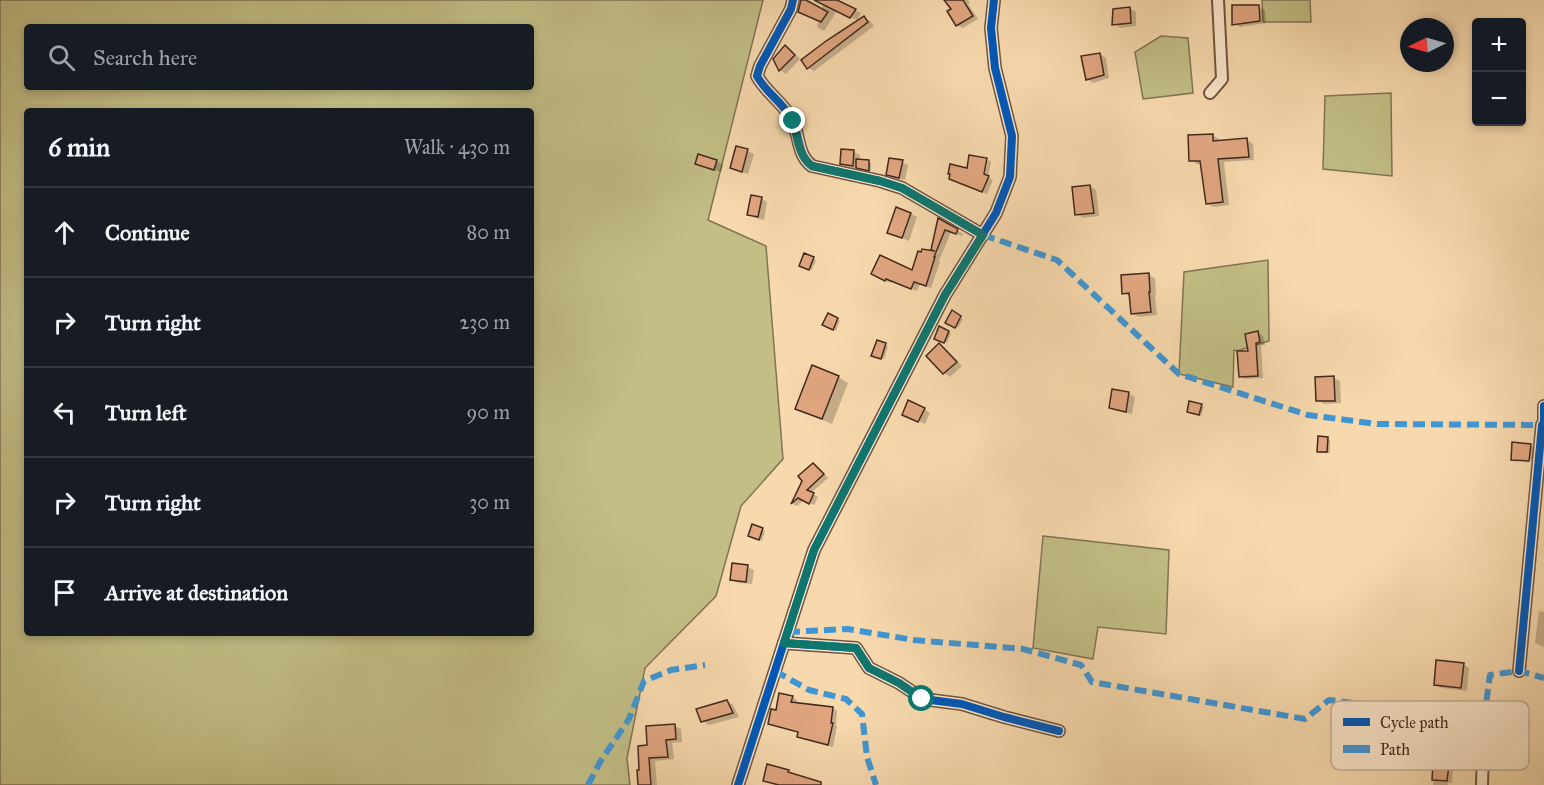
<!DOCTYPE html>
<html lang="en">
<head>
<meta charset="utf-8">
<style>
  :root { --surface:#171b24; --page:#20242c; --text:#f1f3f6; --muted:#9ea1a6; --line:#363941 }
  body { margin:0; font-family:"IM FELL Great Primer",serif; background:var(--page); color:var(--text) }
  .controls { position:absolute; right:18px; top:18px; display:grid; overflow:hidden; border-radius:6px; box-shadow:0 3px 9px #0003 }
  .controls button { width:54px; height:54px; display:grid; place-items:center; padding:0; border:0; border-bottom:2px solid var(--line); background:var(--surface); color:var(--text); font:30px sans-serif }
  .compass { position:absolute; left:1400px; top:18px; width:54px; height:54px; border-radius:50%; background:var(--surface); box-shadow:0 3px 9px #0003; rotate:265deg }
  .stop { position:absolute; width:18px; height:18px; margin:-14px; border:4px solid #0f766e; border-radius:50%; background:#fff }
  .stop.end { background:#0f766e; border-color:#fff; box-shadow:0 2px 6px #0008 }
  .list { margin:0; padding:0; list-style:none }
  h2 { display:flex; justify-content:space-between; align-items:center; height:78px; margin:0; padding:0 24px; font-size:26px }
  h2 small { font-size:20px; font-weight:400; color:var(--muted) }
  .list li { display:grid; grid-template-columns:39px 1fr auto; gap:18px; align-items:center; box-sizing:border-box; height:90px; padding:0 24px; border-top:2px solid var(--line) }
  .list b { display:block; font-size:22px; white-space:nowrap }
  .list em { font-size:20px; font-style:normal; color:var(--muted) }
  .icon { flex:none; width:33px; height:33px; fill:none; stroke:currentColor; stroke-width:2; stroke-linecap:round; stroke-linejoin:round }
  .map { position:relative; flex:none; width:1544px; height:785px; overflow:hidden }
  .search { position:absolute; background:var(--surface); box-shadow:0 3px 9px #0003; left:24px; top:24px; width:510px; height:66px; display:flex; align-items:center; gap:15px; box-sizing:border-box; padding:0 21px; border-radius:6px; color:var(--muted); font-size:22px }
  .panel { position:absolute; background:var(--surface); box-shadow:0 3px 9px #0003; left:24px; top:108px; width:510px; height:528px; border-radius:6px }
  .map>svg:first-child { display:block }
  .green { fill:#c2be86; stroke:#827452; stroke-width:1.5; fill-rule:evenodd }
  .shadow { fill:#0003 }
  .building { fill:#e1a680; stroke:#42291f; stroke-width:1.5 }
  .lines { fill:none; stroke-linecap:round; stroke-linejoin:round }
  .street-casing { stroke:#6f5542; stroke-width:14 }
  .street { stroke:#fae6ca; stroke-width:10 }
  .quiet { stroke:#3f96d5; stroke-width:6; stroke-dasharray:12 6; stroke-linecap:butt }
  .cycleway-casing { stroke:#fae6ca; stroke-width:11 }
  .cycleway { stroke:#0057b8; stroke-width:8 }
  .route { stroke:#0f766e; stroke-width:8 }
  .key { fill:#fae6ca; stroke:#c3ad97; stroke-width:1.5 }
  .key-label { font-size:16px; fill:#42291f }
</style>
</head>
<body>
<div class="map">
<svg width="1544" height="785" viewBox="0 0 1544 785">
  <rect width="100%" height="100%" fill="#f7d9ad"/>
  <filter id="stains"><feTurbulence type="fractalNoise" baseFrequency=".00333" numOctaves="4"/><feColorMatrix values="0 0 0 0 .2 0 0 0 0 .09 0 0 0 0 .02 0 0 0 .5 -.17"/></filter>
  <radialGradient id="worn" r=".72"><stop offset=".6" stop-color="#630" stop-opacity="0"/><stop offset="1" stop-color="#630" stop-opacity=".3"/></radialGradient>
  <g class="green">
    <path d="M0 0H763L708 220 766 246 783 459 741 506 716 596 645 668 627 758 630 785H0ZM27 27H531V87H27ZM27 111H531V633H27Z"/>
    <polygon points="1262,0 1310,0 1311,22 1263,22"/>
    <polygon points="1161,36 1188,38 1193,93 1143,99 1135,52"/>
    <polygon points="1391,93 1392,176 1323,169 1325,96"/>
    <polygon points="1268,260 1269,341 1237,351 1234,350 1233,387 1179,374 1184,272"/>
    <polygon points="1043,536 1169,550 1166,634 1098,627 1093,659 1033,648"/>
  </g>
  <g class="shadow">
    <polygon points="824,0 834,0 861,13 857,20 837,11 824,31 817,27"/>
    <polygon points="945,0 968,0 970,3 968,4 978,19 963,28 957,25 949,12 953,10"/>
    <polygon points="1258,7 1265,10 1266,23 1240,27 1234,24"/>
    <polygon points="1130,8 1136,12 1136,26 1120,28 1114,24"/>
    <polygon points="864,18 870,21 874,26 814,71 808,68"/>
    <polygon points="785,46 791,50 800,59 786,74 780,70 775,59"/>
    <polygon points="1100,54 1106,58 1109,78 1093,83 1087,79"/>
    <polygon points="1212,135 1219,139 1219,142 1247,140 1253,144 1254,160 1224,162 1229,205 1213,207 1207,203 1202,164 1197,164 1191,160"/>
    <polygon points="747,151 754,154 748,174 738,171 732,168"/>
    <polygon points="854,152 860,155 860,161 869,161 871,163 871,171 848,167 841,164"/>
    <polygon points="699,156 717,161 723,165 721,172 703,167 697,164"/>
    <polygon points="988,160 991,162 988,177 993,180 987,194 955,181 968,170 981,181 984,181"/>
    <polygon points="902,162 908,165 905,180 894,178 887,174"/>
    <polygon points="1090,186 1096,190 1099,216 1083,218 1077,214"/>
    <polygon points="761,198 767,202 764,220 755,218 749,215"/>
    <polygon points="911,214 917,217 909,241 889,232"/>
    <polygon points="939,220 963,234 962,236 951,232 939,261 940,262 931,288 920,284 917,291 892,281 891,283 878,277 913,272 923,251 940,253 933,249"/>
    <polygon points="813,258 816,260 812,270 804,267"/>
    <polygon points="1149,275 1155,278 1156,295 1155,295 1157,315 1139,317 1133,314 1129,296 1123,293"/>
    <polygon points="952,312 963,319 958,328 947,322"/>
    <polygon points="828,315 840,321 836,331 824,325"/>
    <polygon points="940,328 951,333 947,343 935,338"/>
    <polygon points="1258,333 1263,336 1265,345 1261,346 1263,378 1245,379 1240,376"/>
    <polygon points="877,342 888,346 884,359 876,357"/>
    <polygon points="940,345 946,349 962,366 950,377 944,373 928,356"/>
    <polygon points="838,377 848,383 832,424 807,413 797,408"/>
    <polygon points="1334,378 1340,381 1341,403 1324,404 1318,400"/>
    <polygon points="1113,391 1129,394 1135,397 1132,414 1117,411 1110,408"/>
    <polygon points="1201,405 1204,407 1201,416 1191,413"/>
    <polygon points="924,409 930,413 925,424 910,417"/>
    <polygon points="1327,438 1330,440 1330,453 1321,453 1319,451"/>
    <polygon points="1530,445 1537,449 1536,460 1517,459 1517,462 1513,459"/>
    <polygon points="813,464 818,467 828,478 811,493 818,497 814,505 804,500 797,506 793,504 804,480"/>
    <polygon points="753,526 765,531 762,541 752,537"/>
    <polygon points="747,567 754,570 752,584 738,583 731,579"/>
    <polygon points="1539,611 1544,612 1544,647 1535,643"/>
    <polygon points="1463,664 1469,668 1467,691 1442,688 1435,685"/>
    <polygon points="792,697 797,700 796,704 833,708 837,711 836,726 837,727 833,747 803,739 799,736 800,732 774,726 770,723 777,711"/>
    <polygon points="727,701 733,705 739,717 709,725 703,721"/>
    <polygon points="675,726 681,729 682,742 672,743 674,759 655,761 657,785 640,785 648,747"/>
    <polygon points="1435,764 1448,765 1453,768 1452,783 1448,783 1448,785 1433,785"/>
  </g>
  <g class="building">
    <polygon points="801,0 806,0 828,12 821,22 798,12"/>
    <polygon points="814,0 837,0 856,9 850,18"/>
    <polygon points="944,0 963,0 973,16 956,26 947,11 951,9"/>
    <polygon points="1232,5 1259,5 1260,21 1232,25"/>
    <polygon points="1130,7 1131,23 1112,25 1113,9"/>
    <polygon points="864,16 868,22 807,69 801,60 826,41"/>
    <polygon points="785,45 795,55 779,71 773,59"/>
    <polygon points="1100,53 1104,75 1086,80 1081,56"/>
    <polygon points="1213,134 1213,141 1247,138 1249,157 1218,159 1223,202 1206,204 1200,161 1189,161 1188,135"/>
    <polygon points="736,146 748,149 742,172 730,168"/>
    <polygon points="841,149 854,150 853,166 840,164"/>
    <polygon points="698,154 717,160 714,170 695,164"/>
    <polygon points="969,155 987,158 984,174 989,176 982,192 949,179 950,174 948,174 950,164 967,168"/>
    <polygon points="889,158 903,160 899,178 886,175"/>
    <polygon points="856,159 869,160 869,171 856,168"/>
    <polygon points="1090,185 1094,213 1075,215 1072,187"/>
    <polygon points="751,195 762,197 758,217 747,215"/>
    <polygon points="896,207 911,213 902,238 887,233"/>
    <polygon points="938,218 958,229 956,234 945,230 934,257 935,257 926,286 914,282 911,289 886,279 885,281 871,274 880,255 912,270 918,251 921,252 922,249 935,251 931,250"/>
    <polygon points="804,253 814,257 809,270 799,266"/>
    <polygon points="1149,273 1150,292 1149,292 1151,312 1131,314 1129,293 1122,294 1121,275"/>
    <polygon points="952,310 961,316 955,328 945,323"/>
    <polygon points="828,313 838,318 833,330 822,325"/>
    <polygon points="939,326 949,331 944,343 934,339"/>
    <polygon points="1258,331 1260,342 1256,343 1258,376 1239,377 1237,351 1248,351 1245,334"/>
    <polygon points="877,340 886,343 881,359 871,356"/>
    <polygon points="939,343 957,362 943,374 926,356"/>
    <polygon points="812,365 839,376 822,419 795,409"/>
    <polygon points="1334,376 1335,401 1316,401 1315,377"/>
    <polygon points="1112,389 1129,392 1126,412 1109,408"/>
    <polygon points="908,400 925,408 918,422 902,415"/>
    <polygon points="1189,401 1202,404 1199,415 1187,412"/>
    <polygon points="1318,436 1328,437 1327,452 1317,452"/>
    <polygon points="1512,442 1531,444 1529,461 1511,460"/>
    <polygon points="813,463 824,474 807,490 814,493 809,504 798,498 791,504 802,481 798,476"/>
    <polygon points="752,524 763,528 759,540 748,536"/>
    <polygon points="732,563 748,565 746,582 730,580"/>
    <polygon points="1436,660 1464,663 1461,688 1434,685"/>
    <polygon points="779,693 793,696 791,702 833,707 831,723 833,723 828,745 797,737 798,732 768,724 771,709 776,710"/>
    <polygon points="727,700 733,713 701,722 696,709"/>
    <polygon points="675,724 676,739 666,740 668,757 649,758 651,785 638,785 637,770 639,770 638,746 647,745 646,726"/>
    <polygon points="1433,762 1449,764 1447,781 1432,780"/>
    <polygon points="767,764 789,770 788,772 821,782 821,785 779,785 763,781"/>
  </g>
  <g class="lines">
    <defs>
      <g id="street">
        <path d="M793 0 791 9 760 66 757 76C766 93 784 103 792 120 800 136 797 155 812 166L880 181 902 188 983 235"/>
        <polyline points="1210,93 1222,79 1218,0"/>
        <polyline points="784,643 856,648 869,668 899,683 923,699 962,704 1004,717 1059,731"/>
        <polyline points="1519,671 1542,425 1544,425 1544,406"/>
        <polyline points="738,785 814,550 945,295 996,213 1010,177 1012,136 995,68 991,28 994,0"/>
        <polyline points="1482,785 1484,719"/>
      </g>
    </defs>
    <use href="#street" class="street-casing"/>
    <use href="#street" class="street"/>
    <g class="quiet">
      <polyline points="983,235 1057,260 1179,374 1308,415 1377,424 1544,425"/>
      <polyline points="788,632 848,629 914,640 1023,649 1081,665 1092,682 1305,719 1329,700 1484,719 1490,675 1519,671 1544,678"/>
      <polyline points="775,671 809,690 846,699 862,714 867,757 876,785"/>
      <polyline points="588,785 600,762 629,719 644,681 671,670 705,665"/>
    </g>
    <defs>
      <g id="cycleway">
        <path d="M793 0 791 9 760 66 757 76C766 93 784 103 792 120 800 136 797 155 812 166L880 181 902 188 983 235"/>
        <polyline points="784,643 856,648 869,668 899,683 923,699 962,704 1004,717 1059,731"/>
        <polyline points="1519,671 1542,425 1544,425 1544,406"/>
        <polyline points="738,785 814,550 945,295 996,213 1010,177 1012,136 995,68 991,28 994,0"/>
      </g>
    </defs>
    <use href="#cycleway" class="cycleway-casing"/>
    <use href="#cycleway" class="cycleway"/>
  </g>
  <g class="lines">
    <path class="route" d="M793 121C797 136 798 156 812 166L880 181 902 188 983 235 945 295 814 550 784 643 856 648 869 668 899 683 922 699"/>
  </g>
  <rect x="1331" y="701" width="198" height="69" rx="9" class="key"/>
  <rect x="1343" y="718" width="27" height="8" fill="#0057b8"/>
  <rect x="1343" y="745" width="27" height="8" fill="#3f96d5"/>
  <g class="key-label">
    <text x="1380" y="728">Cycle path</text>
    <text x="1380" y="755">Path</text>
  </g>
  <rect width="100%" height="100%" filter="url(#stains)"/>
  <rect width="100%" height="100%" fill="url(#worn)"/>
</svg>
<div class="controls">
<button>+</button>
<button>−</button>
</div>
<svg class="compass" viewBox="-18 -18 36 36"><path d="M0-13l5 13h-10z" fill="#e53935"/><path d="M0 13l5-13h-10z" fill="#9ea1a6"/></svg>
<div class="stop" style="left:922px;top:699px"></div>
<div class="stop end" style="left:793px;top:121px"></div>
<div class="search"><svg class="icon" aria-label="search" viewBox="0 0 24 24"><circle cx="10" cy="10" r="6"/><path d="M15 15l6 6"/></svg>Search here</div>
<section class="panel">
<h2>6 min<small>Walk · 430 m</small></h2>
<ul class="list">
<li><svg class="icon" aria-label="ahead" viewBox="0 0 24 24"><path d="M12 20V5M6 11l6-6 6 6"/></svg><div><b>Continue</b></div><em>80 m</em></li>
<li><svg class="icon" aria-label="right" viewBox="0 0 24 24"><path d="M7 20v-9h11M14 6l5 5-5 5"/></svg><div><b>Turn right</b></div><em>230 m</em></li>
<li><svg class="icon" aria-label="left" viewBox="0 0 24 24"><path d="M17 20v-9H6M10 6l-5 5 5 5"/></svg><div><b>Turn left</b></div><em>90 m</em></li>
<li><svg class="icon" aria-label="right" viewBox="0 0 24 24"><path d="M7 20v-9h11M14 6l5 5-5 5"/></svg><div><b>Turn right</b></div><em>30 m</em></li>
<li><svg class="icon" aria-label="arrive" viewBox="0 0 24 24"><path d="M6 21V4h12l-3 4 3 4H6"/></svg><div><b>Arrive at destination</b></div></li>
</ul>
</section>
</div>
</body>
</html>
